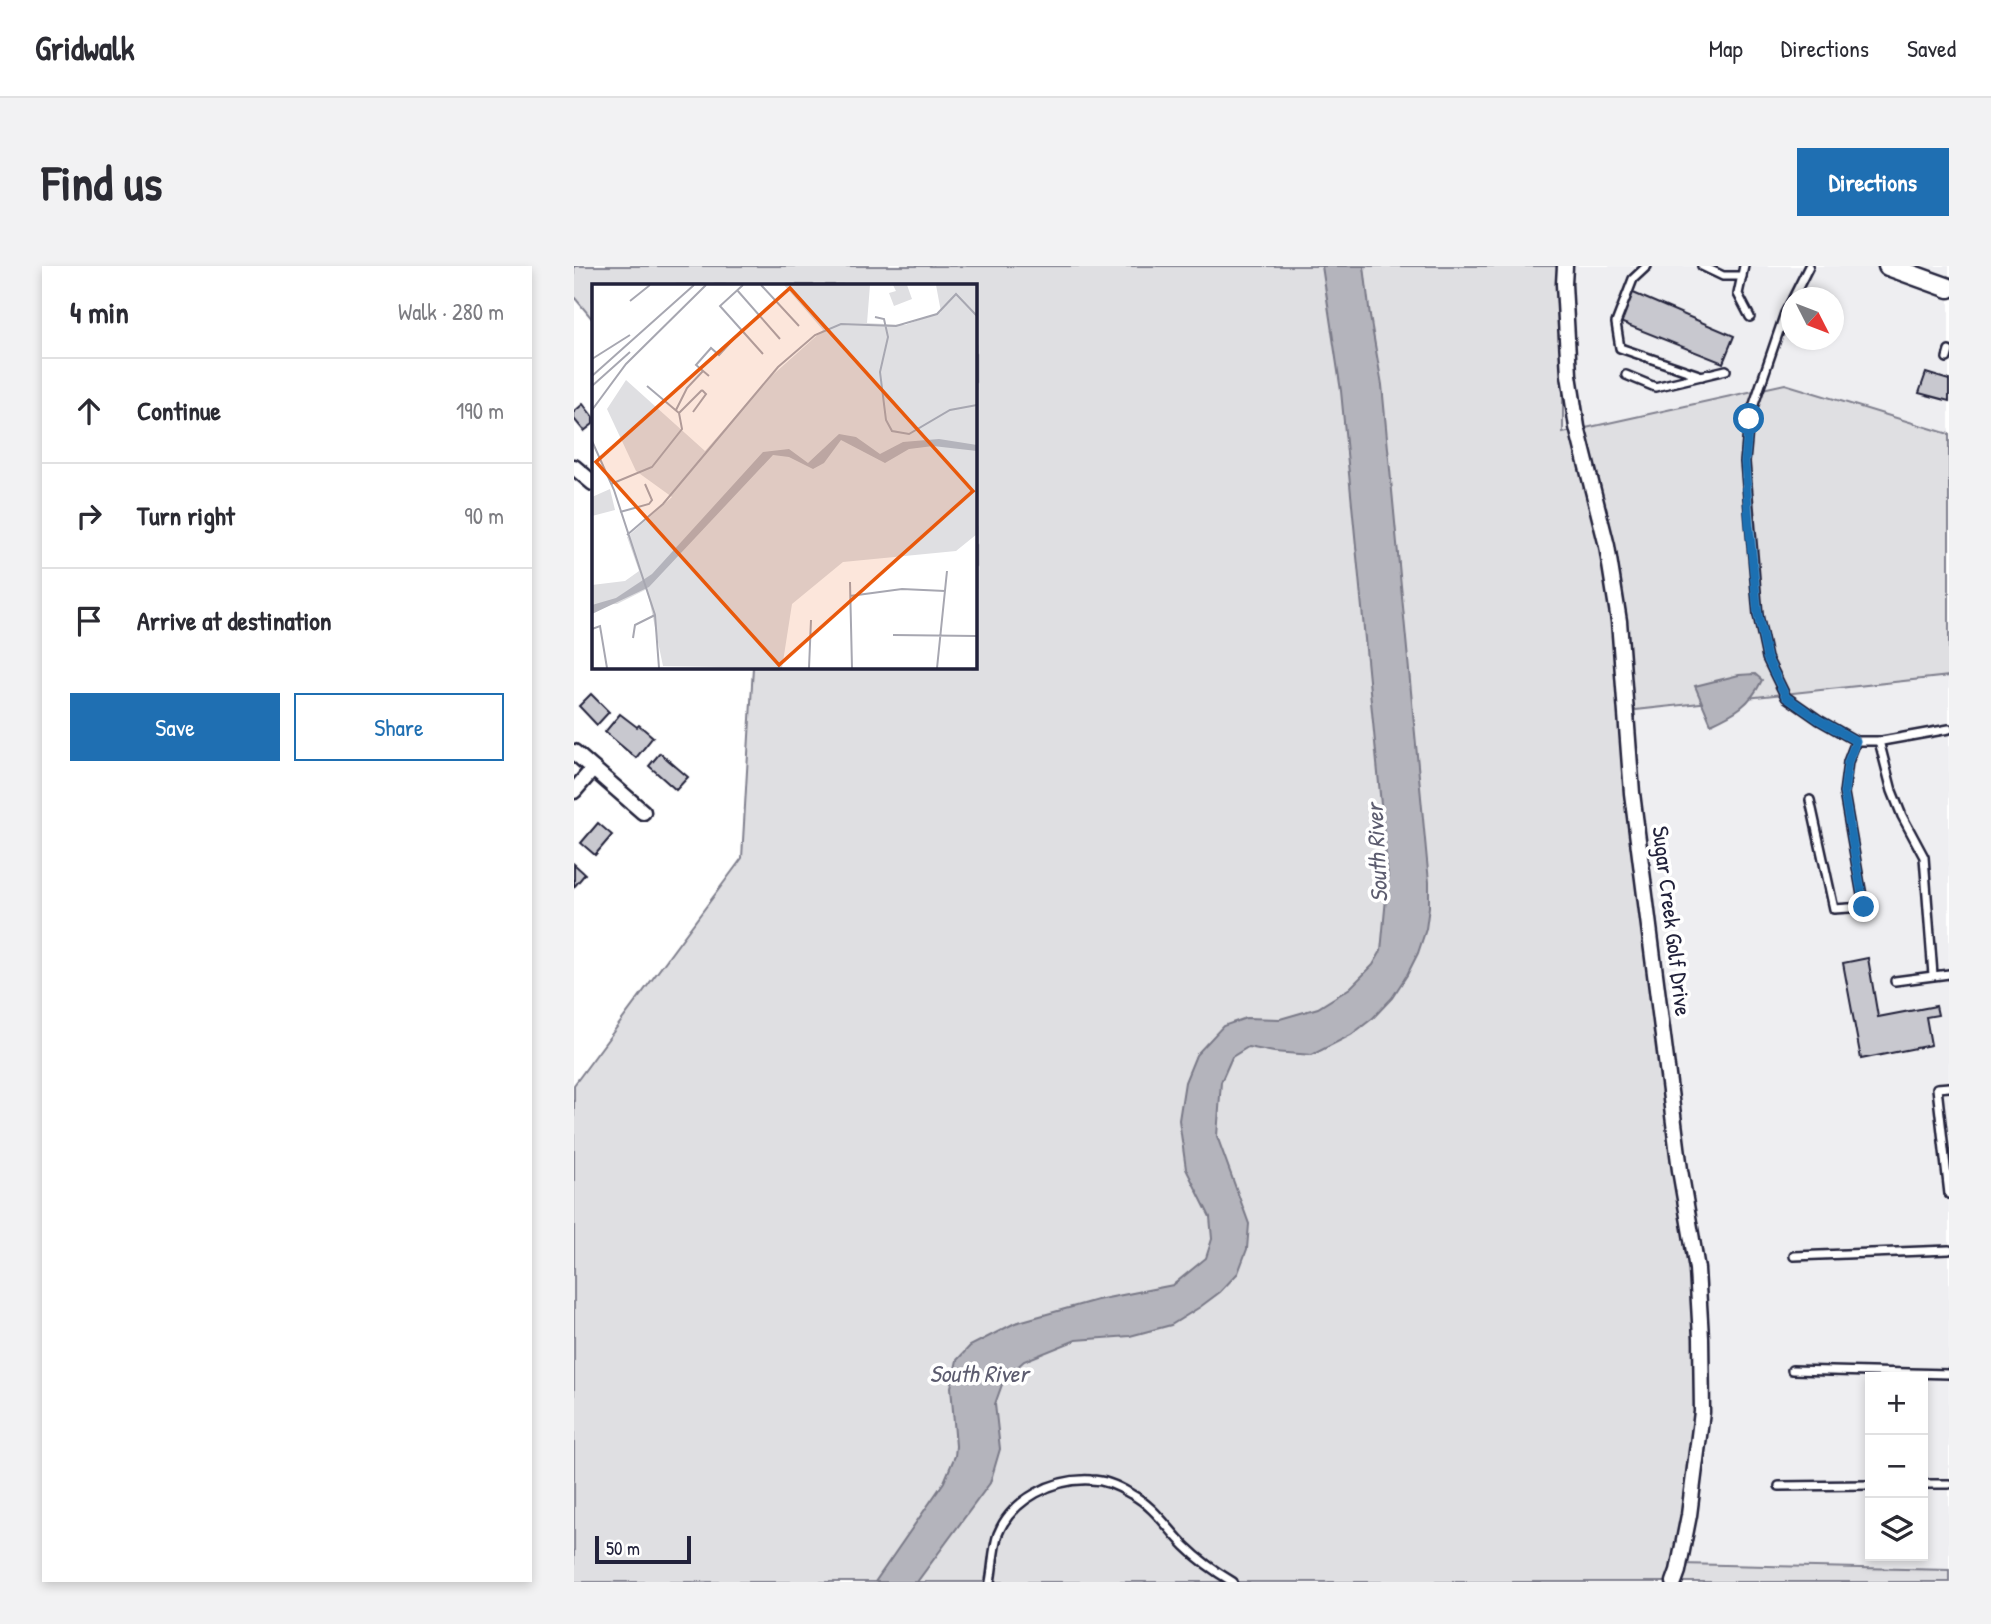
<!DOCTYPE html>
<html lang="en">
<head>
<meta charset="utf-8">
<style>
  :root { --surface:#fff; --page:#f2f2f3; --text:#2b2b33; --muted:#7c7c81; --line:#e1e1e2; --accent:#1f6fb2 }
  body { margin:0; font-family:"Patrick Hand",sans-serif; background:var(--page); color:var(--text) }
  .controls { position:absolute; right:21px; bottom:21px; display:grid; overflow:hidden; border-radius:0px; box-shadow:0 4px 10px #0003 }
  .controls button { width:63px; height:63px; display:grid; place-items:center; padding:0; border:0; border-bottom:2px solid var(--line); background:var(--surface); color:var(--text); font:35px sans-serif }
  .compass { position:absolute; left:1207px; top:21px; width:63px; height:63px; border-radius:50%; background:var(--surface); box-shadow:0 4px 10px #0003; rotate:132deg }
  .scale { position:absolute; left:21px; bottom:18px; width:96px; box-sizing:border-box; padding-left:7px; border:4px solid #22223b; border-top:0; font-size:19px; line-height:24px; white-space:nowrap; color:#22223b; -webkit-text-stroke:5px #fff; paint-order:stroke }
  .stop { position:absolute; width:21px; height:21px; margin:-16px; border:5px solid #1f6fb2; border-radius:50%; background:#fff }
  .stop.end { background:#1f6fb2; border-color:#fff; box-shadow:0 2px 7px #0008 }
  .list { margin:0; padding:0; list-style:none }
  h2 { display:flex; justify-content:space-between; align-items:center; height:91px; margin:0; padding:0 28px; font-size:30px }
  h2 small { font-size:23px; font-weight:400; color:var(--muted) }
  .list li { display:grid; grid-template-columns:46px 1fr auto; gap:21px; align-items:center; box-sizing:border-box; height:105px; padding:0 28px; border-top:2px solid var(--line) }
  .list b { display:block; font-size:26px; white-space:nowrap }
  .list em { font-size:23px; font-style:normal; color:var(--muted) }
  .actions { display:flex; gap:14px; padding:21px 28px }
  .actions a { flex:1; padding:16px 0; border:2px solid var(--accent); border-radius:0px; text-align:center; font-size:24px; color:var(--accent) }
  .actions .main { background:var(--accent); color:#fff }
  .icon { flex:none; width:38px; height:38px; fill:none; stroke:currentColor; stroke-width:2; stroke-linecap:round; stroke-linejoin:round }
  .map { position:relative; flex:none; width:1375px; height:1316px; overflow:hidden; border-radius:0px }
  header { display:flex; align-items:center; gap:42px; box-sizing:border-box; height:98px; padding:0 35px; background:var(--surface); border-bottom:2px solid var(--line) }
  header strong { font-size:33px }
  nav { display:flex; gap:38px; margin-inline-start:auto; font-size:24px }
  .intro { display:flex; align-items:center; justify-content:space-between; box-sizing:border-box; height:168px; padding:0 42px }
  h1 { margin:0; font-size:49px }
  .button { padding:18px 32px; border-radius:0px; background:var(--accent); color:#fff; font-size:24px; font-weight:700 }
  main { display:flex; gap:42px; padding:0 42px }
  aside { flex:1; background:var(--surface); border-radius:0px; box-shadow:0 4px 10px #0003 }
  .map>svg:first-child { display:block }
  .built { fill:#eeeef1; fill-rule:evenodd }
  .green { fill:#dfdfe2; stroke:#80808e; stroke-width:2 }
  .water { fill:#b4b4bc; stroke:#7a7a88; stroke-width:2 }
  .building { fill:#c8c8cf; stroke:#22223b; stroke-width:2 }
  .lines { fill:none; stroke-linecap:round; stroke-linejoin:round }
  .service-casing { stroke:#22223b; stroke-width:12 }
  .minor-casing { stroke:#22223b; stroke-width:19 }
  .tertiary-casing { stroke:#22223b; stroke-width:23 }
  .service { stroke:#fff; stroke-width:7 }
  .minor { stroke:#fff; stroke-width:14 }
  .tertiary { stroke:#fff; stroke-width:18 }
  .route { stroke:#1f6fb2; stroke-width:9 }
  .labels { text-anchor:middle; stroke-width:7; stroke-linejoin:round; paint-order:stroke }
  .street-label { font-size:23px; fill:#22223b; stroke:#fff }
  .water-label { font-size:24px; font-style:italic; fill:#5c5c6f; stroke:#fff }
  .inset-road { fill:none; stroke:#a7a7b1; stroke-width:2 }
  .view { fill:#e8590c; fill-opacity:0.15; stroke:#e8590c; stroke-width:3.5 }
  .inset-edge { fill:none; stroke:#22223b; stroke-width:3.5 }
</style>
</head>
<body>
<header>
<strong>Gridwalk</strong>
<nav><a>Map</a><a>Directions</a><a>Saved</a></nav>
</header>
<div class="intro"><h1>Find us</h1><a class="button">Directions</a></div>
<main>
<aside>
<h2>4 min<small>Walk · 280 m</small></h2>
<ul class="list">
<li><svg class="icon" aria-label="ahead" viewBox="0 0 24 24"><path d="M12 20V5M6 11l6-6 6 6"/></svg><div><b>Continue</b></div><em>190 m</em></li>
<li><svg class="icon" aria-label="right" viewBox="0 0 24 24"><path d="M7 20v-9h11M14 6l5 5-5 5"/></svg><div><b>Turn right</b></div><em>90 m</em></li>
<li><svg class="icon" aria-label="arrive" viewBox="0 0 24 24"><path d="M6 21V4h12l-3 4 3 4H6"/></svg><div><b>Arrive at destination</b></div></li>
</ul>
<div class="actions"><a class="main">Save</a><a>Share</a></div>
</aside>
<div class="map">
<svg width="1375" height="1316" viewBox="0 0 1375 1316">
  <rect width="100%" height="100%" fill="#fff"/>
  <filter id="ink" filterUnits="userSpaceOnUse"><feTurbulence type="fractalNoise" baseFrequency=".0143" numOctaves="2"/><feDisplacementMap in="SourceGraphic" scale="14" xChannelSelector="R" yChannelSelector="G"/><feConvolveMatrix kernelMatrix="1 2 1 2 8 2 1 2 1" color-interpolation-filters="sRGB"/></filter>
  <g filter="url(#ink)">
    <g class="built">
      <path d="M989 0H1375V168L1211 118 989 167ZM1218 32H1260V74H1218Z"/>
      <path d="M1375 410V1304L1107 1299 1052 445ZM1296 1111H1349V1290H1296Z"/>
    </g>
    <polygon class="green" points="0,0 989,0 989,167 1211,118 1375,168 1375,410 1053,445 1126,1030 1123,1185 1108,1298 1375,1304 1375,1316 0,1316 0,819 168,592 179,401 401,401 401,19 19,19 19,54 0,31"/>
    <g class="water">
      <polygon points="748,0 790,0 796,50 808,119 855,616 855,641 852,663 844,687 833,709 818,732 799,752 777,769 738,789 700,786 674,781 658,791 647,816 643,870 675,958 673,983 664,1007 646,1026 626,1041 597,1059 556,1070 502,1074 450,1095 430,1113 421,1138 426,1183 416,1217 343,1316 301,1316 370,1216 381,1190 382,1180 377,1121 383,1094 396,1080 441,1057 523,1034 599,1019 632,992 638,973 636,951 612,903 605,854 611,816 622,789 649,760 672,752 706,753 744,742 776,722 799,699 807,685 814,611 767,125"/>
      <path d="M1181 408 1188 414C1176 439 1161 447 1137 458L1121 420 1165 409Z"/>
    </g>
    <g class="building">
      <polygon points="1057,26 1160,70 1149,97 1046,56"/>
      <polygon points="1352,107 1375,114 1375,135 1345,127"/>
      <polygon points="9,138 19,151 19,158 10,165 0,153 0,146"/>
      <polygon points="17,428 35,446 23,459 5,440"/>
      <polygon points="46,448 63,461 65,459 79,471 62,492 31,466"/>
      <polygon points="86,487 114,511 102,524 75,500"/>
      <polygon points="24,557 38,569 21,589 7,577"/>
      <polygon points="0,598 11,608 0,621"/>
      <polygon points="1294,692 1304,751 1362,740 1364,749 1352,751 1357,779 1287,793 1269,697"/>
    </g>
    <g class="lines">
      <defs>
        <g id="service">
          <polyline points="1073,0 1059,13 1042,57 1046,82 1128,110"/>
          <polyline points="1128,0 1149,10 1168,10"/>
          <polyline points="1170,0 1164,28 1176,51"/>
          <polyline points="1219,32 1235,0"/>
          <polyline points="1218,34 1211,47 1175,153 1171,196 1184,349 1193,392 1212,431 1245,454 1282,475 1308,475 1375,463"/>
          <polyline points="1373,92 1375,85"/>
          <polyline points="1052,109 1081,121 1152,104"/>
          <polyline points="1305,475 1318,525 1328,550 1350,591 1359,709"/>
          <polyline points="1236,534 1260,643 1290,641 1270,527 1274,496 1282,475"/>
          <polyline points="1321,715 1375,708"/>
          <polyline points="1375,821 1363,822 1375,928"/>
          <polyline points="1220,990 1375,984"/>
          <polyline points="1218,1104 1375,1108"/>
          <polyline points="1349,1218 1375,1218"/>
          <polyline points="1205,1220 1296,1219"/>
          <path d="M416 1316C419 1301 419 1282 424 1268 438 1233 480 1212 517 1214 530 1214 546 1221 557 1228 580 1240 594 1263 611 1280 625 1294 642 1306 659 1316"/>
        </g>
        <g id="minor">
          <polyline points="991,0 990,18 995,109 1003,161 1033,280 1045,355 1058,527 1106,904 1123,1003 1127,1072 1128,1146 1115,1249 1104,1305 1100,1316"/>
          <polyline points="0,201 19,217"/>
          <polyline points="0,486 69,546"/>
          <polyline points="0,525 19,503"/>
        </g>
        <polyline id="tertiary" points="1314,0 1375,22"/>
      </defs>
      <use href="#service" class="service-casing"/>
      <use href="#minor" class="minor-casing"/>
      <use href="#tertiary" class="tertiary-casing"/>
      <use href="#service" class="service"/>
      <use href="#minor" class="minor"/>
      <use href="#tertiary" class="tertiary"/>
    </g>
  </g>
  <g class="lines" filter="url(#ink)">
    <polyline class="route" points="1175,153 1171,196 1175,257 1184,349 1193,392 1212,431 1245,454 1282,475 1274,496 1270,527 1290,641"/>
  </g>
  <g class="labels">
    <g class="street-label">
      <text transform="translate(1098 655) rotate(83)" y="8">Sugar Creek Golf Drive</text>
    </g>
    <g class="water-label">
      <text transform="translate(803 587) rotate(-93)" y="8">South River</text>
      <text x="405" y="1116">South River</text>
    </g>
  </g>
  <g transform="translate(18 18)">
    <rect width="385" height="385" fill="#fff"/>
    <path d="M192 1H278L275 39 313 41 349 28 344 1H385V250L364 267 251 278 200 320 190 384 71 382 55 305 25 320 0 321V301L33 297 47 287 35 253 80 213 44 187 15 125 34 96 113 167 175 96 231 46ZM301 1H315L320 15 302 22 297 9 304 7ZM18 205 23 226 0 232V213Z" fill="#dfdfe2"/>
    <path d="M247 150 264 153 288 170 311 158 347 155 385 161V167L341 162 317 165 293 179 249 156 232 179 221 185 197 173 181 171 57 303 0 330V321L24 314 60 290 171 168 197 165 216 179Z" fill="#b4b4bc"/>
    <path class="inset-road" d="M151 1 128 22 171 70M169 1 207 42M145 6 188 55M38 17 58 1M283 33 292 35 296 53 288 88 294 136 300 147 317 150 358 126 385 121M0 75 38 51M0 92 102 1M117 92 104 81 119 64 127 71 149 47M0 102 38 68M0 126 34 80 114 1M84 126 95 104 111 87M101 128 114 110 110 106M87 129 110 106M0 157 22 206 63 331 67 384M19 200 60 183 90 145 87 129 55 102M28 228 57 220 60 216 53 200M35 251 71 220 186 83 223 51 249 40 304 42 345 30 364 10 385 32M258 298 260 384M258 312 310 305 353 307M0 345 8 342 15 384M301 351 385 352M41 354 43 341 63 331M217 384 219 336M345 384 355 287"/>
    <path class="view" d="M198 4 381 207 187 381 4 178Z"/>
    <rect width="385" height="385" class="inset-edge"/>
  </g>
</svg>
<div class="controls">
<button>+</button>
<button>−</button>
<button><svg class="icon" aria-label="layers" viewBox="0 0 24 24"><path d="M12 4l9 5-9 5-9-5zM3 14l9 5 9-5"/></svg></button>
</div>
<svg class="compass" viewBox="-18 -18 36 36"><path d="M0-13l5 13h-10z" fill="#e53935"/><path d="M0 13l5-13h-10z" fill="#7c7c81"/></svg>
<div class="scale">50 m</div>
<div class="stop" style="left:1175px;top:153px"></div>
<div class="stop end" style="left:1290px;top:641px"></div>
</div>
</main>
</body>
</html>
